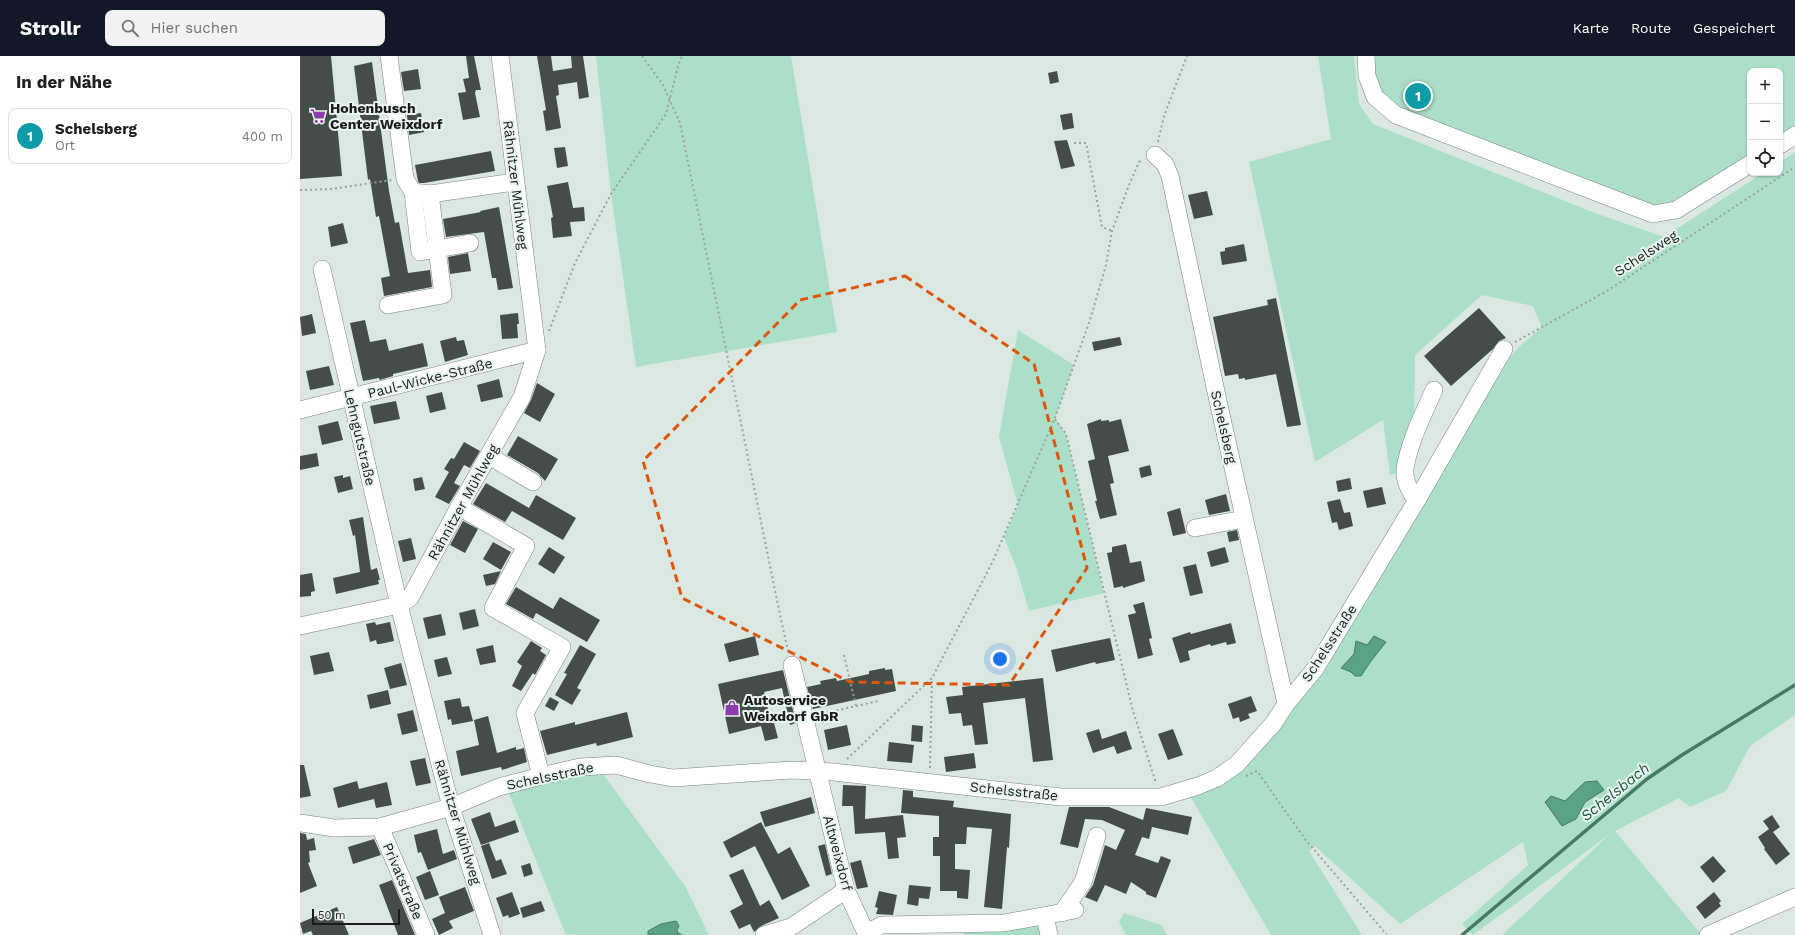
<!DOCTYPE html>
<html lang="de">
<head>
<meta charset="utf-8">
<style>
  :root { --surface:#fff; --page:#f2f2f2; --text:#202124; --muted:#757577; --line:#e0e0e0; --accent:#111827 }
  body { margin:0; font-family:"Work Sans",sans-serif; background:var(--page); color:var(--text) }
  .controls { position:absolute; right:12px; top:12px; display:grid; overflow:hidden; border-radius:8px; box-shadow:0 1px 3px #0004 }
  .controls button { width:36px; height:36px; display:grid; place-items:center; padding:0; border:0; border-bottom:1px solid var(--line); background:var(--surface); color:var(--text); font:20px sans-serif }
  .scale { position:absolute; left:12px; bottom:10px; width:88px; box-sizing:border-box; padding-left:4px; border:2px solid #181d1b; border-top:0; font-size:11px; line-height:14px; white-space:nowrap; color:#181d1b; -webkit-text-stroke:3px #e8f5ef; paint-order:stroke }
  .you { position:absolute; left:700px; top:603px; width:14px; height:14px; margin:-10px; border:3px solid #fff; border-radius:50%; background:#1a73e8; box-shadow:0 0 0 6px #1a73e833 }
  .badge { display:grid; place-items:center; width:26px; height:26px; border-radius:50%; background:var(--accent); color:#fff; font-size:13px; font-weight:700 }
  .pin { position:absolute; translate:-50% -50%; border:2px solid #fff; box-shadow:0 1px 4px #0006 }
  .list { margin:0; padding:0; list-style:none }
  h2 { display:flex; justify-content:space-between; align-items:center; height:52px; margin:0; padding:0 16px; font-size:17px }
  h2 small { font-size:13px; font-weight:400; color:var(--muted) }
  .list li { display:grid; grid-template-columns:26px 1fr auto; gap:12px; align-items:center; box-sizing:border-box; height:56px; margin:0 8px 8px; padding:0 8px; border:1px solid var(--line); border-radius:8px }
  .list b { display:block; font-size:15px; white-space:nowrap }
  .list p { margin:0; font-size:13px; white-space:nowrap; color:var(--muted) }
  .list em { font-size:13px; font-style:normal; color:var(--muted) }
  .icon { flex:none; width:22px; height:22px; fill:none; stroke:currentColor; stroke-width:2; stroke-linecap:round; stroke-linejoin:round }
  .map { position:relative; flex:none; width:1495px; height:879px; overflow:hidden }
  header { display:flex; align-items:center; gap:24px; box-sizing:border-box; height:56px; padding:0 20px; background:var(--accent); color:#fff }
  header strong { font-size:19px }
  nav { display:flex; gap:22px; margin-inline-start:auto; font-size:14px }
  .search { width:280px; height:36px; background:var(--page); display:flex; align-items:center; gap:10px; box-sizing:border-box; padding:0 14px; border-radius:8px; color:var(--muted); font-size:15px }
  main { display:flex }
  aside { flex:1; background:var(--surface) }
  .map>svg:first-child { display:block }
  .green { fill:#acdfc8; fill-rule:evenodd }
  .water { fill:#5aa285; stroke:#467a65 }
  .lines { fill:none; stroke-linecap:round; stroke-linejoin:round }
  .stream { stroke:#467a65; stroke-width:3.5 }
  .building { fill:#434e49 }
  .minor-casing { stroke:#77837d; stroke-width:18 }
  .path { stroke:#98a39e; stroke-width:2; stroke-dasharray:2 3; stroke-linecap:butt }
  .minor { stroke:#fff; stroke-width:17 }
  .marked { fill:none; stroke:#de560d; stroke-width:3; stroke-dasharray:8 5; stroke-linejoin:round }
  .labels { text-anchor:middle; stroke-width:4; stroke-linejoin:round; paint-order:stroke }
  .poi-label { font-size:14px; font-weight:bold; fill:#181d1b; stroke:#e8f5ef; text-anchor:start }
  .street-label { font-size:14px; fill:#181d1b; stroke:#e8f5ef }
  .water-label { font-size:15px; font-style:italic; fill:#1b5540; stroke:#e8f5ef }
</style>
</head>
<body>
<header>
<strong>Strollr</strong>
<div class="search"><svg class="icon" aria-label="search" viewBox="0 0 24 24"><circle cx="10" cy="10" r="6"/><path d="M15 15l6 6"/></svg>Hier suchen</div>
<nav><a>Karte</a><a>Route</a><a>Gespeichert</a></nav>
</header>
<main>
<aside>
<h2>In der Nähe<small></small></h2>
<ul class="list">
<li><span class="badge" style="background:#0f9aa8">1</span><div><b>Schelsberg</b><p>Ort</p></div><em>400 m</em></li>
</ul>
</aside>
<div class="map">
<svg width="1495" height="879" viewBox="0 0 1495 879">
  <rect width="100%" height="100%" fill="#dbe8e2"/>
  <g class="green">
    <polygon points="296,0 491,0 537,276 336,311 311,138"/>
    <path d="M1018 0H1054L1059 48 1073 68 1295 157 1364 181 1463 117H1480V106L1495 96V659L1450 690 1426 735 1390 751 1379 742 1315 775 1401 878 1399 879H1202L1310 778 1173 879 1162 868 1228 809 1223 786 1100 868 1015 790 1009 795 1062 879H971L889 738 974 676 1193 319 1221 289 1242 271 1233 250 1182 239 1115 299 1114 381 1105 415 1090 419 1083 364 1015 406 949 106 1031 83ZM1067 589 1071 605 1061 620H1055L1045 606ZM1303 734 1285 746 1276 763 1251 740 1265 745Z"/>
    <polygon points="1072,0 1495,0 1495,75 1480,85 1480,15 1450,15 1450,104 1385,147 1355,154 1099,57 1079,41"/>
    <polygon points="718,274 774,309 755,362 766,378 804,537 729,555 717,514 704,481 718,449 699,381"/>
    <polygon points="282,718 303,718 385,830 409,879 275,879 274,878 266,879 208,735"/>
    <polygon points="824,857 861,869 867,879 826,879 819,866"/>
    <polygon points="736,866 748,879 664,879 664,871"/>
  </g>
  <g class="water">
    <polygon points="1074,580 1086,586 1071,605 1061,620 1055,620 1051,616 1041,612 1054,598 1056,585 1067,589"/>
    <polygon points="1297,725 1304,734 1285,746 1276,763 1262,770 1245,746 1251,740 1265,745 1285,726"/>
    <polygon points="376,865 379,870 377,874 378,877 382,879 348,879 348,875 361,868"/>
  </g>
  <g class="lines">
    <polyline class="stream" points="1162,879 1347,723 1382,699 1495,629"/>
  </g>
  <g class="building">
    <polygon points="0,0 31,0 42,120 0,123"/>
    <polygon points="166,0 174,0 181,34 176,34 175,37 180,61 163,64 158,37 166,36 163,23 169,22"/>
    <polygon points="237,0 251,0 253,15 272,12 271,0 283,0 289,41 279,43 277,26 258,29 259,39 256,40 261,72 246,75 243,55 246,54"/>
    <polygon points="72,6 89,135 95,167 99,166 108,217 130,214 132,231 84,240 81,222 90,220 79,160 76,161 70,123 68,124 54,10"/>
    <polygon points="118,13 121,33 104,35 101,16"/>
    <polygon points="757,15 759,26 750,28 748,17"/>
    <polygon points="121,57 124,76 109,79 107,59"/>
    <polygon points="772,57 774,72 763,74 760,59"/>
    <polygon points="767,84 775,110 761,113 754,85"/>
    <polygon points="265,91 268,110 257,112 254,92"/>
    <polygon points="191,95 195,115 124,127 119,127 118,125 115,109"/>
    <polygon points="268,126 273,152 284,151 285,165 270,166 272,180 253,182 251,162 253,161 247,130"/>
    <polygon points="907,135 913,159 894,163 888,139"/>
    <polygon points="199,151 213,232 198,234 196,222 192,222 184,176 146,181 143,163 181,156 180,155"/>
    <polygon points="43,167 48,187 31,191 28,171"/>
    <polygon points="944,188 947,205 922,209 920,196 925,195 925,192"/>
    <polygon points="168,197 171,215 150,218 148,201"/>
    <polygon points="976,242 1001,369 987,371 976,318 945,324 945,322 939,323 938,318 925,320 913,261 968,249 967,244"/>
    <polygon points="1179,252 1206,282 1199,285 1193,293 1151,330 1124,300"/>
    <polygon points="218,257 219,268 217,268 218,282 202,283 200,259"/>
    <polygon points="12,258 16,277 2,280 0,261"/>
    <polygon points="65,264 70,286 86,283 89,295 123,287 128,310 93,318 93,320 80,324 79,322 63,325 50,267"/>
    <polygon points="156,281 157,285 164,284 168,299 145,306 140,285"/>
    <polygon points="820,281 822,289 794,295 792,286"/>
    <polygon points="29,310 34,329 10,334 6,315"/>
    <polygon points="199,323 203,341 181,346 177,329"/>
    <polygon points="237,327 255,338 240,366 224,357 231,344"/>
    <polygon points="142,336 146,353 130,357 126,340"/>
    <polygon points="96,345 100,363 74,368 70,350"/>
    <polygon points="801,363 801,365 809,364 809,366 821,363 829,395 808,400 814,427 810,428 817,459 800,463 795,445 797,445 788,405 795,403 787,368"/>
    <polygon points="38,365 43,384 22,389 18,370"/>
    <polygon points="218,380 258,403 245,425 238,417 207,399"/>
    <polygon points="164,386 180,395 170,412 164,409 154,427 160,430 149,448 135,441 149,416 144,413 151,402 154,403"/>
    <polygon points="17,397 19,410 0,414 0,400"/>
    <polygon points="850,409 852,419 841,422 839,412"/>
    <polygon points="43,419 43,422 50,420 53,433 38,437 34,421"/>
    <polygon points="122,421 125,433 115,435 113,423"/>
    <polygon points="1050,422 1052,433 1038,436 1036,425"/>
    <polygon points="186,427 229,452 236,439 276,462 263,484 212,455 205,466 173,448"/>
    <polygon points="1082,431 1086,448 1067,452 1063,435"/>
    <polygon points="926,438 930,455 909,459 905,444"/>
    <polygon points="1040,443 1044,457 1050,456 1053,470 1039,474 1037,466 1032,467 1027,446"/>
    <polygon points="880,452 886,477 873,480 867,456"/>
    <polygon points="63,461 71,514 77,512 80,524 78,524 79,528 36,538 33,522 60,516 55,479 53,480 49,464"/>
    <polygon points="163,465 178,473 165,497 150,489"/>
    <polygon points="937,474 939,484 929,486 927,476"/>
    <polygon points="111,482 116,503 103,506 98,485"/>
    <polygon points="193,486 211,496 201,514 183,503"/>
    <polygon points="826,488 830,507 841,505 845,525 823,532 823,530 814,532 807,497 812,496 812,491"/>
    <polygon points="249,491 265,501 254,518 238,508"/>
    <polygon points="925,491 929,506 911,511 907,496"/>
    <polygon points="896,508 903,537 890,540 883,511"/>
    <polygon points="201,515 195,528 186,530 183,519"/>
    <polygon points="12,517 15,535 11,536 11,540 0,541 0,519"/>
    <polygon points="216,531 253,553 260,541 300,564 287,586 236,557 233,563 206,548"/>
    <polygon points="844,546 852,582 849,583 853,599 838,603 828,559 836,557 833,549"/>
    <polygon points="175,553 179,570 163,574 159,557"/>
    <polygon points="141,558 146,579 128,583 123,562"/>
    <polygon points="75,566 76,569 90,566 94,585 80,588 77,588 76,584 70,586 66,568"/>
    <polygon points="931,567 936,587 927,589 926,586 911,590 910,588 888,595 890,604 880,607 872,582 890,576 891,578"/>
    <polygon points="455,580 459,599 429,606 424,588"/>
    <polygon points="810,582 815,604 796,608 795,606 756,616 751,594"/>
    <polygon points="231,585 242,592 240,595 246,599 235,619 233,617 221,635 212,630 222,610 217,606"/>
    <polygon points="193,589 196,606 180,609 176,593"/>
    <polygon points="280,589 296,598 277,632 281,634 272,649 255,639 267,618 264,617"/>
    <polygon points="29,596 34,615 14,619 10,600"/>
    <polygon points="147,601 152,618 138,621 134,604"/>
    <polygon points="101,607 107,629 90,633 84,612"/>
    <polygon points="585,612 585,614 592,613 596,635 513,653 507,631 521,628 520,625 536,622 537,625 560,620 569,618 569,615"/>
    <polygon points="483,614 496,667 490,669 482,632 464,636 471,667 474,667 478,682 465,685 461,670 429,678 418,628"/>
    <polygon points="743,622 753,704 733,706 725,642 683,647 688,688 675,689 672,669 663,670 661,657 649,658 646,641 663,639 662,631"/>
    <polygon points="88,634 91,648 70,653 67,639"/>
    <polygon points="951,640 957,655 948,658 950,662 940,666 939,661 933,663 928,648"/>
    <polygon points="250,641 259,646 254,655 245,650"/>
    <polygon points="160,642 162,651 169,650 173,665 152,669 151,663 148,664 144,645"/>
    <polygon points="113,654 118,675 102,679 97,658"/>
    <polygon points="327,656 333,681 297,690 296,687 247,699 240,675 275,666 275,669"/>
    <polygon points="188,660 197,697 216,691 216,694 224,692 227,706 202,714 201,711 161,720 156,695 179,689 174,664"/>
    <polygon points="547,669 551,689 528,694 524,674"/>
    <polygon points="612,669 623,670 622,686 611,685"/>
    <polygon points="799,673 802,683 826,675 832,693 817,698 814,690 793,697 786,677"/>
    <polygon points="873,673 883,699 868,704 858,678"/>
    <polygon points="589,686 614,689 612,707 587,705"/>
    <polygon points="674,697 676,712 646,716 644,701"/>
    <polygon points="125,702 131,727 116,730 110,705"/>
    <polygon points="0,709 4,709 11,740 0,742"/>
    <polygon points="57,725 59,733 87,726 92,749 76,752 74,743 38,752 33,732"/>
    <polygon points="543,729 566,730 565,763 603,759 606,781 597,782 599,802 588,803 585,776 555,778 553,750 542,750"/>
    <polygon points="603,734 613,735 613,741 654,745 653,751 711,758 709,792 707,791 702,853 684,851 692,773 667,771 666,788 655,788 655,813 670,814 668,843 657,842 657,835 640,835 640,800 633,800 633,781 639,781 639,760 601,757"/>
    <polygon points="511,741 515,757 465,771 460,756"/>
    <polygon points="769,751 809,751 843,764 846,752 892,761 888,779 852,771 849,783 842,781 835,799 858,807 861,800 871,804 856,842 846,838 846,836 831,826 826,838 805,829 797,846 785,841 793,829 805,789 816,794 825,774 802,764 785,763 778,792 760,788"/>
    <polygon points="190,756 195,771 215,764 219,776 181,789 171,763"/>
    <polygon points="1472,759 1480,771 1473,776 1490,798 1476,809 1464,793 1465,792 1458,781 1469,773 1463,765"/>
    <polygon points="461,766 478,798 490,791 510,830 482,844 455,790 431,802 423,786"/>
    <polygon points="137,773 143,798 154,794 157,803 128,814 121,796 118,797 114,779"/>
    <polygon points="0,777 6,778 7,784 14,782 16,794 9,795 10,806 8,807 17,830 0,837"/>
    <polygon points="74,783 81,799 53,808 48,791"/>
    <polygon points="189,787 196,805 201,803 207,818 192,823 181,790"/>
    <polygon points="525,788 532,818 526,820 518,790"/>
    <polygon points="1413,800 1426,815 1413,827 1400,811"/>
    <polygon points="561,804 568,831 557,833 550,807"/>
    <polygon points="230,807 233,818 224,821 221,810"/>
    <polygon points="443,813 460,850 469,844 479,862 461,870 454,876 450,868 439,873 430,855 443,848 429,819"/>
    <polygon points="130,815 139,839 125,844 116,821"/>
    <polygon points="92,824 115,879 98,879 79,829"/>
    <polygon points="609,829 631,831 629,843 619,842 618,850 607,848"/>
    <polygon points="165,831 174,855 149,865 153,872 139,879 132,863 145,857 139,841"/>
    <polygon points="579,835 597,839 593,859 576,858 578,852 575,851"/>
    <polygon points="212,836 220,858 209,862 208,859 203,861 196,842"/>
    <polygon points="1414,836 1421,845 1419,847 1421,850 1405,863 1396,851"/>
    <polygon points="241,845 245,855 223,862 220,852"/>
    <polygon points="37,851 49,879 13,879 11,875 3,878 0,867"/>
  </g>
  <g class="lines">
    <defs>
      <g id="minor">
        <polyline points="89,0 105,123 113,136 130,138 215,126"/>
        <polyline points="1066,0 1067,20 1075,41 1096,59 1353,158 1376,154 1450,108"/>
        <polyline points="1480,89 1495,79"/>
        <polyline points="855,99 865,108 870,120 918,345 986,648"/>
        <polyline points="113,136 120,196 170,187"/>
        <polyline points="88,249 143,239 130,138"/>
        <polyline points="0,354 237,294"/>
        <polyline points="189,400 233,426"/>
        <path d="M1117 444C1110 437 1104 424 1105 413 1109 386 1123 359 1134 334"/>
        <polyline points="159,451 226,490 193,552 262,591 225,657 241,720"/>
        <polyline points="895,472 944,463"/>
        <polyline points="0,570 99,549 22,213"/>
        <polyline points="492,609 546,834 567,879"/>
        <polyline points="0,767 34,772 80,771 151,751 199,731 241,720 280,711 316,709 350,718 373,722 492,714 533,716 761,741 861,741 898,730 917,722 937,708 973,668 986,648 1015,613 1117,444 1204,293"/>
        <polyline points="80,771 126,879"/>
        <polyline points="762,857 783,826 797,780"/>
        <polyline points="745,860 749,879"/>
        <polyline points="566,877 582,869 704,867 775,854"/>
        <polyline points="192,879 151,751 99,549 110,542 159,451 222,341 237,294 200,0"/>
        <polyline points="464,879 491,871 546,834"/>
        <polyline points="1408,879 1495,841"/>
      </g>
    </defs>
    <use href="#minor" class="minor-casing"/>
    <g class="path">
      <polyline points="342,0 363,29 380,67 480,559 488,595"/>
      <polyline points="858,86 864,60 887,0"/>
      <polyline points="774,87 786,87 802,171 812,175"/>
      <polyline points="0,134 32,133 92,124"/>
      <polyline points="249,275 275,207 311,138 366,58 378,10 382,0"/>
      <polyline points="1215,286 1307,235 1495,111"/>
      <polyline points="755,363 766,378 833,655 856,727"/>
      <polyline points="544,599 556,650"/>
      <polyline points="517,659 578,645"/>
      <polyline points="547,703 632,622 692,507 755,362 790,264 806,209 812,175 829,129 839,106 843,104"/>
      <polyline points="630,712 632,623"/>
      <polyline points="946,720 957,715 1005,783 1087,879"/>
    </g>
    <use href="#minor" class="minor"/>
  </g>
  <path class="marked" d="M605 220 734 308 787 512 709 629 550 626 382 542 343 405 500 244Z"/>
  <defs>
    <symbol id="supermarket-bare" viewBox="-9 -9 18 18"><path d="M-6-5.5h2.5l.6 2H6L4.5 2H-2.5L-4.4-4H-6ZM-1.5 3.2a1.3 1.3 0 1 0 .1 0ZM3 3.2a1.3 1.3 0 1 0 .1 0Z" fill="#8d3cab" stroke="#e8f5ef" stroke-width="2.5" paint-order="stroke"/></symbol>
    <symbol id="shop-bare" viewBox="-9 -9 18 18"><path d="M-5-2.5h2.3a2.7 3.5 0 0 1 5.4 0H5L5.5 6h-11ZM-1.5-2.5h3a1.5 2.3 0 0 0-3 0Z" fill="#8d3cab" stroke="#e8f5ef" stroke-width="2.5" paint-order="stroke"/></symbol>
  </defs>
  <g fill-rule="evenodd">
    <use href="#supermarket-bare" x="7" y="49" width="22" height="22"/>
    <use href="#shop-bare" x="421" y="641" width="22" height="22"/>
  </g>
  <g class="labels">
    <g class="poi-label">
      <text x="30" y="57">Hohenbusch<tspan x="30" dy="16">Center Weixdorf</tspan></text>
      <text x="444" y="649">Autoservice<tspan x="444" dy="16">Weixdorf GbR</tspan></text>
    </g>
    <g class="street-label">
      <text transform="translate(216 129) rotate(83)" y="5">Rähnitzer Mühlweg</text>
      <text transform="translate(1346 197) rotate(-33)" y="5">Schelsweg</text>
      <text transform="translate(130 322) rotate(-14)" y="5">Paul-Wicke-Straße</text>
      <text transform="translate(924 371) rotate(77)" y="5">Schelsberg</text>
      <text transform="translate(60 381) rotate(77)" y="5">Lehngutstraße</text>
      <text transform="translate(163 446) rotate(-61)" y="5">Rähnitzer Mühlweg</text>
      <text transform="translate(1029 587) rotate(-57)" y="5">Schelsstraße</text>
      <text transform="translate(250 720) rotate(-12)" y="5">Schelsstraße</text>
      <text transform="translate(714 735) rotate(6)" y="5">Schelsstraße</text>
      <text transform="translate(158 766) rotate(73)" y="5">Rähnitzer Mühlweg</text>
      <text transform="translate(538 797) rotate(75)" y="5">Altweixdorf</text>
      <text transform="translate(103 825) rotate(67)" y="5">Privatstraße</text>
    </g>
    <g class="water-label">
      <text transform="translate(1315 736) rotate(-39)" y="5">Schelsbach</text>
    </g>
  </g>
</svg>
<div class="controls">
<button>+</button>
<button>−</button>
<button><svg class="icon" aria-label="locate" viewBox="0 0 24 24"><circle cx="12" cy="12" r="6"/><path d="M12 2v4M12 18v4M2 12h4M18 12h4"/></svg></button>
</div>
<div class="scale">50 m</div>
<div class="you"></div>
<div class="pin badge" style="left:1118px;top:40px;background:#0f9aa8">1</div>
</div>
</main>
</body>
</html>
